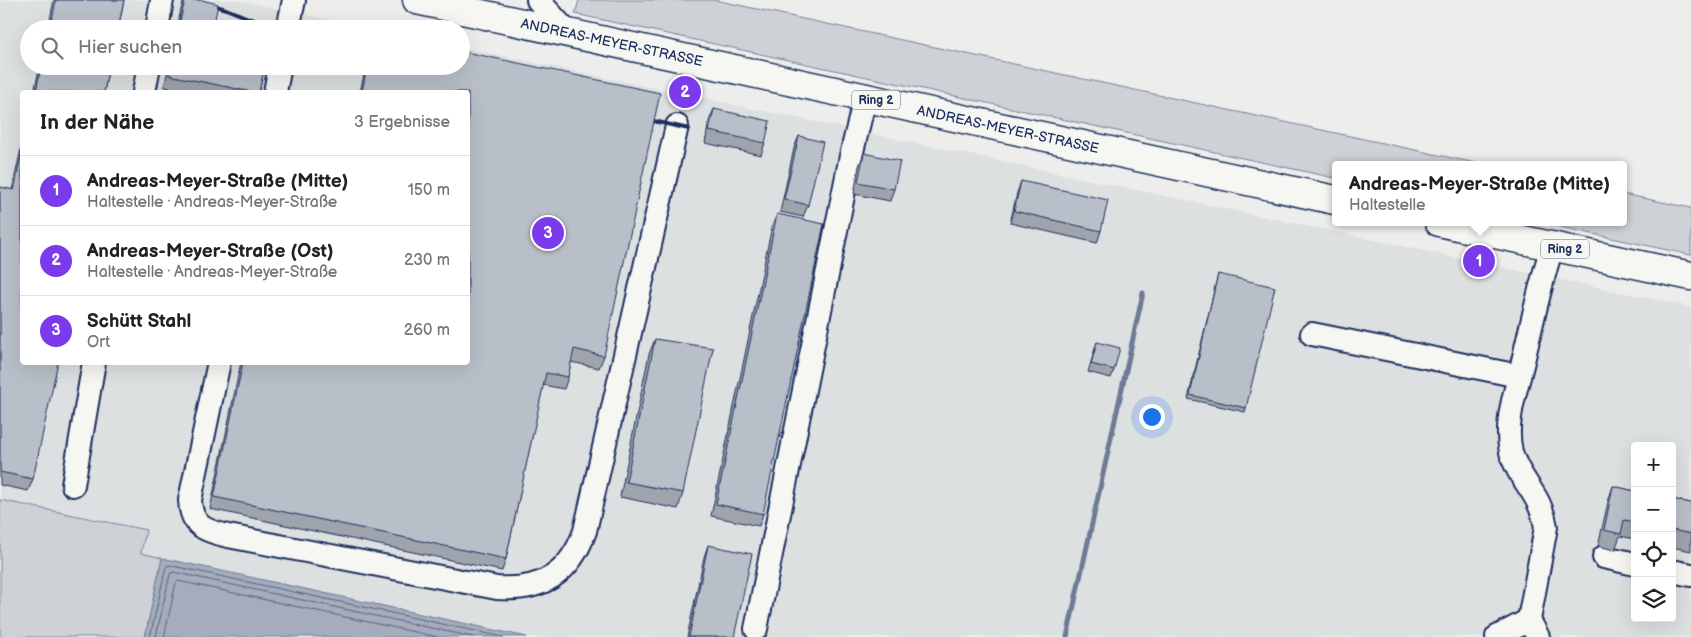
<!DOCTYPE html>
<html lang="de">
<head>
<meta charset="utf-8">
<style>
  :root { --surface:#fff; --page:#f6f6f6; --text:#222; --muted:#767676; --line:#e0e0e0; --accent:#7c3aed }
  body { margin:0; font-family:"Balsamiq Sans",sans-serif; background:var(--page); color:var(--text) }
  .controls { position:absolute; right:15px; bottom:15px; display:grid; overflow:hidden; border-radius:5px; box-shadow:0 5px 20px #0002 }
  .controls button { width:45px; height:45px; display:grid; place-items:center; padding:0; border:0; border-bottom:1px solid var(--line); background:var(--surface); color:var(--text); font:25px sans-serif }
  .you { position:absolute; left:1151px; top:416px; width:18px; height:18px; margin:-12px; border:4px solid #fff; border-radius:50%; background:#1a73e8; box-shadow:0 0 0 8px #1a73e833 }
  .badge { display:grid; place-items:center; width:32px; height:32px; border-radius:50%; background:var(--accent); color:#fff; font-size:16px; font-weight:700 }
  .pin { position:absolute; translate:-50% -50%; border:2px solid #fff; box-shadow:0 1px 5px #0006 }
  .popup { position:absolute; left:1332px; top:161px; width:295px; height:65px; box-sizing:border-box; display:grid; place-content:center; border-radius:5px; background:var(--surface); filter:drop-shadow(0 1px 4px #0005); font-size:16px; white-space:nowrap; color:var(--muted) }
  .popup b { font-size:19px; color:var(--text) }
  .popup::after { content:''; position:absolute; left:50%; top:100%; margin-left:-10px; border:10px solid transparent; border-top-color:var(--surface) }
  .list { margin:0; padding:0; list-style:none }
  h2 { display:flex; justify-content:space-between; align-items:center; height:65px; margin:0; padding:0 20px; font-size:21px }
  h2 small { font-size:16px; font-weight:400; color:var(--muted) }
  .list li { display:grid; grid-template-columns:32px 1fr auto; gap:15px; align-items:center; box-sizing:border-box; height:70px; padding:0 20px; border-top:1px solid var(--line) }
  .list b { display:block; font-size:19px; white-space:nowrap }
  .list p { margin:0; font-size:16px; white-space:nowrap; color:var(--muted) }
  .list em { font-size:16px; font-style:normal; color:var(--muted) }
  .icon { flex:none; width:28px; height:28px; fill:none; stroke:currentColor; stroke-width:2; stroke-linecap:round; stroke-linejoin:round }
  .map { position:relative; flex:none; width:1691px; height:637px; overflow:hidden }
  .search { position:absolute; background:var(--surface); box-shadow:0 5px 20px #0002; left:20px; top:20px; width:450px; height:55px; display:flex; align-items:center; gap:12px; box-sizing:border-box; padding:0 18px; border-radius:28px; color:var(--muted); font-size:19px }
  .panel { position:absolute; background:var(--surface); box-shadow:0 5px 20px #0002; left:20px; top:90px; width:450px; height:275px; border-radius:5px }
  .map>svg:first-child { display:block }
  .built { fill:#dde0e1; fill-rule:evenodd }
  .green { fill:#ced2d7; stroke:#74809a }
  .water { fill:#a5acbc; stroke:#6e7a96 }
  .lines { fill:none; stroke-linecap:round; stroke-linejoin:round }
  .shore { stroke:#526184; stroke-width:1 }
  .stream { stroke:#6e7a96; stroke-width:5 }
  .minor-casing { stroke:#1b2f5e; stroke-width:26 }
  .major-casing { stroke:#1b2f5e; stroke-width:31 }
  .minor { stroke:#f6f6f2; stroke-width:22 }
  .major { stroke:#f6f6f2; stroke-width:28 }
  .rail { stroke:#1b2f5e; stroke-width:4 }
  .wall { fill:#9fa4ac; stroke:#1b2f5e }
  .building { fill:#b9bfc8; stroke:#1b2f5e }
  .labels { text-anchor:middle; stroke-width:4; stroke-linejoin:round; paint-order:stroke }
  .shield { fill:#f6f6f2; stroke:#5d6b8a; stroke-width:1 }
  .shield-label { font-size:12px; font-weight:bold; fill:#1b2f5e }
  .street-label { font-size:14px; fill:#1b2f5e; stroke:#f6f6f2 }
</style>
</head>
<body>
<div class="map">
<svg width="1691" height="637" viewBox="0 0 1691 637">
  <rect width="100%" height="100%" fill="#edeeec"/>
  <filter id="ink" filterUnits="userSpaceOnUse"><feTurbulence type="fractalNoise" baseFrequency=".02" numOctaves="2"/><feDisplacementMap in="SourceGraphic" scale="10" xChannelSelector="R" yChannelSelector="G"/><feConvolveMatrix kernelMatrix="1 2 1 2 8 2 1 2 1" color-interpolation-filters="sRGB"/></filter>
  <g filter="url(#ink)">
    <path class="built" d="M0 0H236L372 29H29V66H461V47L1691 307V637H527L141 554 146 530 0 500ZM22 92H468V362H22ZM1635 446H1672V618H1635Z"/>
    <g class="green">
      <polygon points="579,0 715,0 1485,165 1335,165 1335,178 575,14"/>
      <polygon points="1623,194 1691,208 1691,255 1537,222 1623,222"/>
      <polygon points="0,500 146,530 141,553 162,558 145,637 0,637"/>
    </g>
    <polygon class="water" points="162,558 527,637 145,637"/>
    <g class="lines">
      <g class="shore">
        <polyline points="150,637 166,567 168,565 503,637"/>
        <polyline points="156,637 170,574 173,572 473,637"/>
        <polyline points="164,637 176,583 178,581 438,637"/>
      </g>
      <polyline class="stream" points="1067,637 1143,293"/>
      <defs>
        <g id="minor">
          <polyline points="538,0 567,32"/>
          <polyline points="157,29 162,0"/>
          <polyline points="288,29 294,0"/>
          <polyline points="144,92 149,66"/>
          <polyline points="275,92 280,66"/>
          <polyline points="1312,334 1519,376"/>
          <path d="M219 362 190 500C191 526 205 531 228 536L497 588C542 591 570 574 585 531L677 126"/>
          <polyline points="73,485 94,362"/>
          <polyline points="1604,557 1635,564"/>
          <polyline points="1672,571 1691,575"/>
          <polyline points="756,629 851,156 865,98"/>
          <polyline points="1497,637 1529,620"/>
          <path d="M1538 637 1529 620 1546 527C1541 493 1518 480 1511 452 1504 422 1516 391 1523 361 1532 323 1540 285 1552 247"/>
        </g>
        <g id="major">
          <polyline points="417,0 1335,200"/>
          <polyline points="1439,222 1691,276"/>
        </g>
      </defs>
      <use href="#minor" class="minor-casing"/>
      <use href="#major" class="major-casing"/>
      <use href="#minor" class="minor"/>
      <use href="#major" class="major"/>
      <g class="rail">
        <polyline points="195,0 226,9 276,29"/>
        <polyline points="640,118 689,129"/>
      </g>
    </g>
    <g class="wall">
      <polygon points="54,0 124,0 118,29 48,29"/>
      <polygon points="184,0 202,0 213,29 177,29 181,9"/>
      <polygon points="40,66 109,66 104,92 34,92"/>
      <polygon points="169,66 265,66 259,92 191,92 164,87"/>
      <polygon points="366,66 461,66 604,356 599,368 571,362 568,377 564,389 543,385 506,559 502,571 210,509 241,362 468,362 468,92 360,92"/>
      <polygon points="714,109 765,143 761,155 705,143 709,121"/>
      <polygon points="799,136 808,205 803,217 780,212 794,148"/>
      <polygon points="22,144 22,362 33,479 28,491 0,485 0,187 12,190"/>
      <polygon points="864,153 894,189 890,201 854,194 859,166"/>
      <polygon points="1021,181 1101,231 1097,243 1010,223 1017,193"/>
      <polygon points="777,214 763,514 759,526 711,516 772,226"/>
      <polygon points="1218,274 1246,408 1245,412 1188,399"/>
      <polygon points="655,339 683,493 678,509 620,497 649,354"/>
      <polygon points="1097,342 1114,370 1111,378 1088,372"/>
      <polygon points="1613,486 1635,491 1635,539 1620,536 1615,550 1598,546 1608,502"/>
      <polygon points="1672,499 1691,503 1691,551 1672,547"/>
      <polygon points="708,545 734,637 687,637 704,557"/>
    </g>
    <g class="building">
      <polygon points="56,0 124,0 118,29 50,29"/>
      <polygon points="185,0 202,0 218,4 213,29 178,29"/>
      <polygon points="461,51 660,93 604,356 574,349 568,377 546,373 506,559 214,497 243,362 468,362 468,92 362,92 367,66 461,66"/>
      <polygon points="41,66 109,66 104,92 36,92"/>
      <polygon points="170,66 265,66 259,92 252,92 169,75"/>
      <polygon points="714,109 770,121 765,143 709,131"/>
      <polygon points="799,136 823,142 808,205 784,199"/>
      <polygon points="22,152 22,362 58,362 33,479 0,472 0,187 14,190"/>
      <polygon points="864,153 900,161 894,189 858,182"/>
      <polygon points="1021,181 1108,200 1101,231 1014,211"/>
      <polygon points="777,214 824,224 763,514 716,504"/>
      <polygon points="1218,274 1275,287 1246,408 1190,395"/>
      <polygon points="655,339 713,348 683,493 626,482"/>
      <polygon points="1097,342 1120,348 1114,370 1091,364"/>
      <polygon points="1613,486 1635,491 1635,522 1624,520 1621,534 1604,530"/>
      <polygon points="1672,499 1691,503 1691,534 1672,530"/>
      <polygon points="708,545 752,554 734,637 689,637"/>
    </g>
  </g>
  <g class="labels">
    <g class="shield">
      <rect x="852" y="90.5" width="48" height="19" rx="4"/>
      <rect x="1541" y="239.5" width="48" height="19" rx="4"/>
    </g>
    <g class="shield-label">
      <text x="876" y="104">Ring 2</text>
      <text x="1565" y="253">Ring 2</text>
    </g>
    <g class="street-label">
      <text transform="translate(612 42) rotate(12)" y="5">ANDREAS-MEYER-STRASSE</text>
      <text transform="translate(1008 129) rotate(12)" y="5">ANDREAS-MEYER-STRASSE</text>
    </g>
  </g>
</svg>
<div class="controls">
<button>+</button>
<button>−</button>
<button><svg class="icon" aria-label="locate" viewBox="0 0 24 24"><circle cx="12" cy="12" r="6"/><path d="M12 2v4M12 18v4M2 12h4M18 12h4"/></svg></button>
<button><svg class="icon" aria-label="layers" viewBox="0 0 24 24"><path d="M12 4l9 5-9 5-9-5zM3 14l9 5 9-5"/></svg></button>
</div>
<div class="you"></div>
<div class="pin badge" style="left:1479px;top:261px">1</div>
<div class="popup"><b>Andreas-Meyer-Straße (Mitte)</b>Haltestelle</div>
<div class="pin badge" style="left:685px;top:92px">2</div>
<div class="pin badge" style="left:548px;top:233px">3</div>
<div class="search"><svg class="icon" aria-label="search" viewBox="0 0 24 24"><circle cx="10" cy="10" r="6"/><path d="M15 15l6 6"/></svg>Hier suchen</div>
<section class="panel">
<h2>In der Nähe<small>3 Ergebnisse</small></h2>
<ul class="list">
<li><span class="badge">1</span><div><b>Andreas-Meyer-Straße (Mitte)</b><p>Haltestelle · Andreas-Meyer-Straße</p></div><em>150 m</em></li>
<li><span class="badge">2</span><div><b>Andreas-Meyer-Straße (Ost)</b><p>Haltestelle · Andreas-Meyer-Straße</p></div><em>230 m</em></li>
<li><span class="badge">3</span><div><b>Schütt Stahl</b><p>Ort</p></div><em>260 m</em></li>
</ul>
</section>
</div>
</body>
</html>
